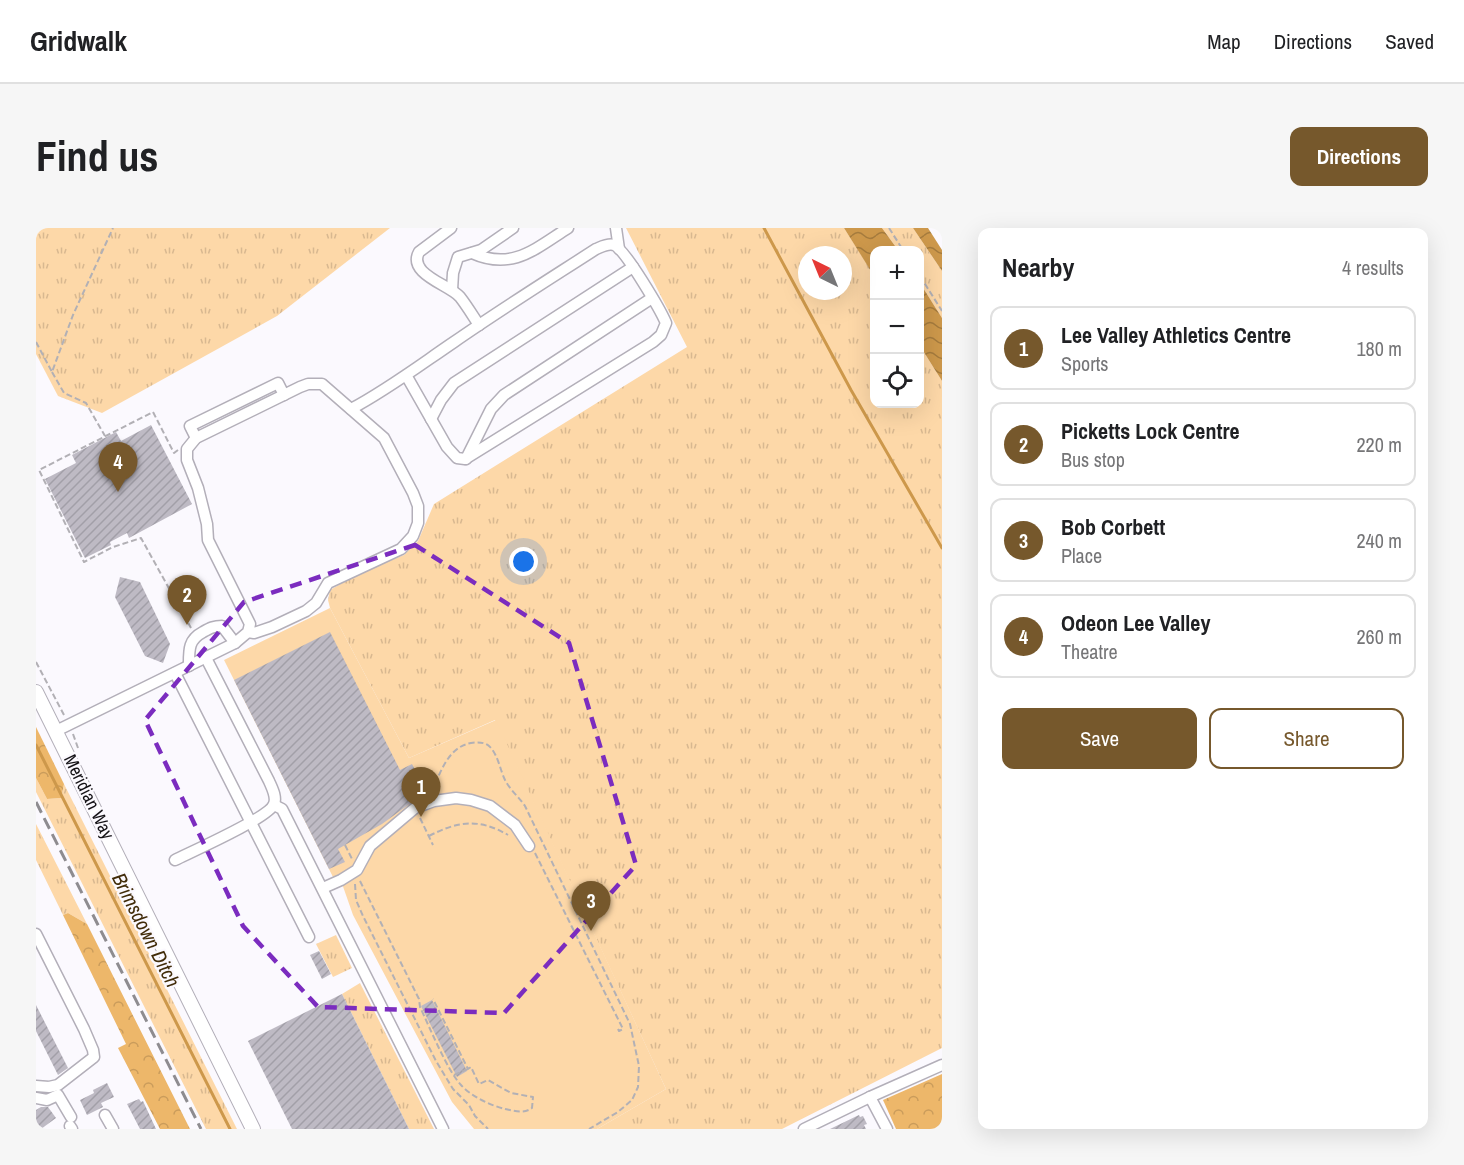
<!DOCTYPE html>
<html lang="en">
<head>
<meta charset="utf-8">
<style>
  :root { --surface:#fff; --page:#f6f6f6; --text:#202124; --muted:#757577; --line:#e0e0e0; --accent:#76582c }
  body { margin:0; font-family:"Archivo Narrow",sans-serif; background:var(--page); color:var(--text) }
  .controls { position:absolute; right:18px; top:18px; display:grid; overflow:hidden; border-radius:12px; box-shadow:0 6px 24px #0002 }
  .controls button { width:54px; height:54px; display:grid; place-items:center; padding:0; border:0; border-bottom:2px solid var(--line); background:var(--surface); color:var(--text); font:30px sans-serif }
  .compass { position:absolute; left:762px; top:18px; width:54px; height:54px; border-radius:50%; background:var(--surface); box-shadow:0 6px 24px #0002; rotate:317deg }
  .you { position:absolute; left:488px; top:334px; width:21px; height:21px; margin:-15px; border:4px solid #fff; border-radius:50%; background:#1a73e8; box-shadow:0 0 0 9px #1a73e833 }
  .badge { display:grid; place-items:center; width:39px; height:39px; border-radius:50%; background:var(--accent); color:#fff; font-size:20px; font-weight:700 }
  .pin { position:absolute; translate:-50% -50px; filter:drop-shadow(0 2px 3px #0008) }
  .pin::after { content:''; position:absolute; top:32px; width:21px; height:18px; background:inherit; clip-path:polygon(0 0,100% 0,50% 100%) }
  .list { margin:0; padding:0; list-style:none }
  h2 { display:flex; justify-content:space-between; align-items:center; height:78px; margin:0; padding:0 24px; font-size:26px }
  h2 small { font-size:20px; font-weight:400; color:var(--muted) }
  .list li { display:grid; grid-template-columns:39px 1fr auto; gap:18px; align-items:center; box-sizing:border-box; height:84px; margin:0 12px 12px; padding:0 12px; border:2px solid var(--line); border-radius:12px }
  .list b { display:block; font-size:22px; white-space:nowrap }
  .list p { margin:0; font-size:20px; white-space:nowrap; color:var(--muted) }
  .list em { font-size:20px; font-style:normal; color:var(--muted) }
  .actions { display:flex; gap:12px; padding:18px 24px }
  .actions a { flex:1; padding:14px 0; border:2px solid var(--accent); border-radius:12px; text-align:center; font-size:21px; color:var(--accent) }
  .actions .main { background:var(--accent); color:#fff }
  .icon { flex:none; width:33px; height:33px; fill:none; stroke:currentColor; stroke-width:2; stroke-linecap:round; stroke-linejoin:round }
  .map { position:relative; flex:none; width:906px; height:901px; overflow:hidden; border-radius:12px }
  header { display:flex; align-items:center; gap:36px; box-sizing:border-box; height:84px; padding:0 30px; background:var(--surface); border-bottom:2px solid var(--line) }
  header strong { font-size:28px }
  nav { display:flex; gap:33px; margin-inline-start:auto; font-size:21px }
  .intro { display:flex; align-items:center; justify-content:space-between; box-sizing:border-box; height:144px; padding:0 36px }
  h1 { margin:0; font-size:42px }
  .button { padding:15px 27px; border-radius:12px; background:var(--accent); color:#fff; font-size:21px; font-weight:700 }
  main { display:flex; gap:36px; padding:0 36px }
  aside { flex:1; background:var(--surface); border-radius:12px; box-shadow:0 6px 24px #0002 }
  .map>svg:first-child { display:block }
  .grass { fill:url(#grass-tufts); fill-rule:evenodd }
  .forest { fill:url(#forest-crowns) }
  .pitch { fill:#fdd8a8 }
  .water { fill:url(#water-waves) }
  .lines { fill:none; stroke-linecap:round; stroke-linejoin:round }
  .stream { stroke:#cd984b; stroke-width:3 }
  .building { fill:url(#building-hatch) }
  .minor-casing { stroke:#b3afb9; stroke-width:13 }
  .major-casing { stroke:#b3afb9; stroke-width:16 }
  .path { stroke:#b2b0b5; stroke-width:2; stroke-dasharray:6 3; stroke-linecap:butt }
  .minor { stroke:#fff; stroke-width:10 }
  .major { stroke:#fff; stroke-width:14 }
  .rail { stroke:#8e8c90; stroke-width:3; stroke-dasharray:12 6; stroke-linecap:butt }
  .marked { fill:none; stroke:#7b2cbf; stroke-width:4.5; stroke-dasharray:12 8; stroke-linejoin:round }
  .labels { text-anchor:middle; stroke-width:4.5; stroke-linejoin:round; paint-order:stroke }
  .street-label { font-size:18px; fill:#141216; stroke:#fbf9fe }
  .water-label { font-size:20px; font-style:italic; fill:#412c09; stroke:#fbf9fe }
</style>
</head>
<body>
<header>
<strong>Gridwalk</strong>
<nav><a>Map</a><a>Directions</a><a>Saved</a></nav>
</header>
<div class="intro"><h1>Find us</h1><a class="button">Directions</a></div>
<main>
<div class="map">
<svg width="906" height="901" viewBox="0 0 906 901">
  <defs>
    <pattern id="grass-tufts" width="24" height="20" patternUnits="userSpaceOnUse" patternTransform="scale(1.5)"><rect width="24" height="20" fill="#fdd8a8"/><path d="M3 7l-1-3M5 7V3M7 7l1-3M15 17l-1-3M17 17v-4M19 17l1-3" fill="none" stroke="#d8b890"/></pattern>
    <pattern id="forest-crowns" width="20" height="18" patternUnits="userSpaceOnUse" patternTransform="scale(1.5)"><rect width="20" height="18" fill="#edb76a"/><path d="M2 6a3 3 0 1 1 6 0M12 15a3 3 0 1 1 6 0" fill="none" stroke="#ca9c5b"/></pattern>
    <pattern id="water-waves" width="16" height="10" patternUnits="userSpaceOnUse" patternTransform="scale(1.5)"><rect width="16" height="10" fill="#cd984b"/><path d="M0 5q4-4 8 0t8 0" fill="none" stroke="#a57b3d"/></pattern>
    <pattern id="building-hatch" width="6" height="6" patternUnits="userSpaceOnUse" patternTransform="scale(1.5)"><rect width="6" height="6" fill="#bebac4"/><path d="M-1 1l2-2M0 6l6-6M5 7l2-2" fill="none" stroke="#a29fa8"/></pattern>
  </defs>
  <rect width="100%" height="100%" fill="#fbf9fe"/>
  <g class="grass">
    <polygon points="0,0 354,0 241,88 66,185 22,168 0,126"/>
    <path d="M590 0H808L838 47V176H884V118L906 153V820L746 901H561L630 861 459 492 373 530 294 380 292 372 294 362 324 345 368 327 382 313 398 276 651 119ZM771 27H807V63H771Z"/>
    <polygon points="846,0 877,0 906,43 906,90 884,55 884,22 862,22"/>
    <polygon points="0,550 11,571 25,570 28,556 201,901 170,901 0,564"/>
    <polygon points="0,596 51,696 32,685 27,687 0,632"/>
    <polygon points="300,707 316,740 297,749 280,716"/>
    <polygon points="324,755 398,901 373,901 306,766"/>
  </g>
  <g class="forest">
    <polygon points="0,499 28,556 25,570 11,571 0,550"/>
    <polygon points="32,685 51,696 154,901 124,901 82,820 90,816 27,687"/>
    <polygon points="906,846 906,901 860,901 847,872"/>
  </g>
  <polygon class="pitch" points="294,380 373,530 460,492 630,861 561,901 438,901 416,874 317,687 303,647 297,649 188,432"/>
  <g class="water">
    <polygon points="808,0 846,0 862,22 838,22 838,48"/>
    <polygon points="877,0 892,0 906,22 906,43"/>
    <polygon points="884,55 906,90 906,153 884,118"/>
  </g>
  <g class="lines">
    <g class="stream">
      <polyline points="728,0 815,162 906,320"/>
      <polyline points="0,517 194,901"/>
    </g>
  </g>
  <g class="building">
    <polygon points="115,197 156,276 93,310 91,305 74,314 75,317 49,330 9,251 40,235 36,227 80,204 85,213"/>
    <polygon points="84,349 104,354 134,416 127,435 109,428 79,369"/>
    <polygon points="294,404 364,542 376,536 390,562 377,568 379,572 346,596 302,621 309,634 293,641 198,452"/>
    <polygon points="283,723 295,746 286,751 274,727"/>
    <polygon points="306,766 373,901 256,901 212,813"/>
    <polygon points="396,772 431,843 421,849 385,778"/>
    <polygon points="0,777 32,840 22,847 0,803"/>
    <polygon points="71,855 78,869 65,875 67,879 51,887 44,872 58,865 57,862"/>
    <polygon points="103,871 105,874 107,873 120,901 104,901 91,876"/>
    <polygon points="5,879 12,879 20,890 5,901 0,901 0,882"/>
    <polygon points="823,887 824,889 827,888 831,896 828,897 830,901 794,901"/>
  </g>
  <g class="lines">
    <defs>
      <g id="minor">
        <path d="M415 0 383 24C371 46 414 57 424 69 431 78 437 88 443 97"/>
        <polyline points="580,0 583,21"/>
        <path d="M436 25C476 43 499 21 532 0"/>
        <polyline points="416,62 417,45 422,29 445,22 477,0"/>
        <path d="M315 181C351 162 384 137 418 114 464 82 512 52 560 21 565 19 572 15 578 17 589 21 625 83 630 95L625 107 617 114 429 231 421 230 411 219 370 147"/>
        <polyline points="395,191 405,172 418,155 597,39"/>
        <polyline points="160,210 154,198 242,155 248,167"/>
        <polyline points="430,231 455,181 468,167 616,70"/>
        <path d="M153 438C153 422 152 412 167 404 174 400 178 398 186 398L199 415"/>
        <polyline points="139,445 273,709"/>
        <polyline points="20,503 199,415 212,404 214,396 172,312 171,296 162,260 151,232 151,221 160,210 264,159 272,156 286,156 348,210 377,265 382,278 382,295 377,308 365,321 292,355 280,375 270,383 236,399 218,405 212,404"/>
        <polyline points="238,577 246,581 248,585 407,901"/>
        <path d="M139 632C155 624 234 589 238 576 241 569 236 560 233 553L170 430"/>
        <polyline points="287,660 305,652 321,642 334,618 379,580 398,573 420,570 435,572 454,578 479,597 493,618"/>
        <polyline points="0,706 48,801 57,822 58,829 22,857 13,859 0,858"/>
        <polyline points="834,869 851,901"/>
        <polyline points="0,870 11,872 22,867 35,889"/>
        <polyline points="69,887 77,901"/>
        <polyline points="34,898 36,901"/>
        <polyline points="768,901 834,869 906,837"/>
      </g>
      <polyline id="major" points="0,464 217,901"/>
    </defs>
    <use href="#minor" class="minor-casing"/>
    <use href="#major" class="major-casing"/>
    <g class="path">
      <polyline points="853,0 867,22"/>
      <polyline points="884,48 906,83"/>
      <polyline points="0,114 16,144 37,87 77,0"/>
      <polyline points="16,144 28,165 50,175 69,208"/>
      <polyline points="142,222 138,225 117,184 3,242 48,334 77,319 105,310 155,400"/>
      <polyline points="0,434 28,487"/>
      <polyline points="37,506 42,520"/>
      <path d="M396 564C404 545 412 519 435 515 442 514 448 514 453 518 462 526 464 542 469 552 474 562 483 569 489 578L594 796 603 838 602 859 596 872 582 884 553 901"/>
      <polyline points="384,590 397,617"/>
      <path d="M393 608C422 593 443 590 472 607"/>
      <polyline points="309,617 316,631"/>
      <polyline points="499,625 587,801 583,803 582,801"/>
      <path d="M324 653 383 771 384 779C394 800 411 842 425 857 436 869 454 877 469 881 479 883 488 886 496 880L497 869 475 865 452 852 443 856 435 839 432 841 397 771"/>
      <polyline points="319,656 320,672 327,688 400,833 417,861 433,877 439,888 452,901"/>
      <polyline points="418,847 432,841"/>
    </g>
    <use href="#minor" class="minor"/>
    <use href="#major" class="major"/>
    <polyline class="rail" points="0,574 165,901"/>
  </g>
  <path class="marked" d="M379 317 533 415 600 637 468 785 282 779 207 698 109 492 208 374Z"/>
  <g class="labels">
    <g class="street-label">
      <text transform="translate(53 569) rotate(64)" y="6">Meridian Way</text>
    </g>
    <g class="water-label">
      <text transform="translate(110 702) rotate(63)" y="7">Brimsdown Ditch</text>
    </g>
  </g>
</svg>
<div class="controls">
<button>+</button>
<button>−</button>
<button><svg class="icon" aria-label="locate" viewBox="0 0 24 24"><circle cx="12" cy="12" r="6"/><path d="M12 2v4M12 18v4M2 12h4M18 12h4"/></svg></button>
</div>
<svg class="compass" viewBox="-18 -18 36 36"><path d="M0-13l5 13h-10z" fill="#e53935"/><path d="M0 13l5-13h-10z" fill="#757577"/></svg>
<div class="you"></div>
<div class="pin badge" style="left:385px;top:589px">1</div>
<div class="pin badge" style="left:151px;top:397px">2</div>
<div class="pin badge" style="left:555px;top:703px">3</div>
<div class="pin badge" style="left:82px;top:264px">4</div>
</div>
<aside>
<h2>Nearby<small>4 results</small></h2>
<ul class="list">
<li><span class="badge">1</span><div><b>Lee Valley Athletics Centre</b><p>Sports</p></div><em>180 m</em></li>
<li><span class="badge">2</span><div><b>Picketts Lock Centre</b><p>Bus stop</p></div><em>220 m</em></li>
<li><span class="badge">3</span><div><b>Bob Corbett</b><p>Place</p></div><em>240 m</em></li>
<li><span class="badge">4</span><div><b>Odeon Lee Valley</b><p>Theatre</p></div><em>260 m</em></li>
</ul>
<div class="actions"><a class="main">Save</a><a>Share</a></div>
</aside>
</main>
</body>
</html>
